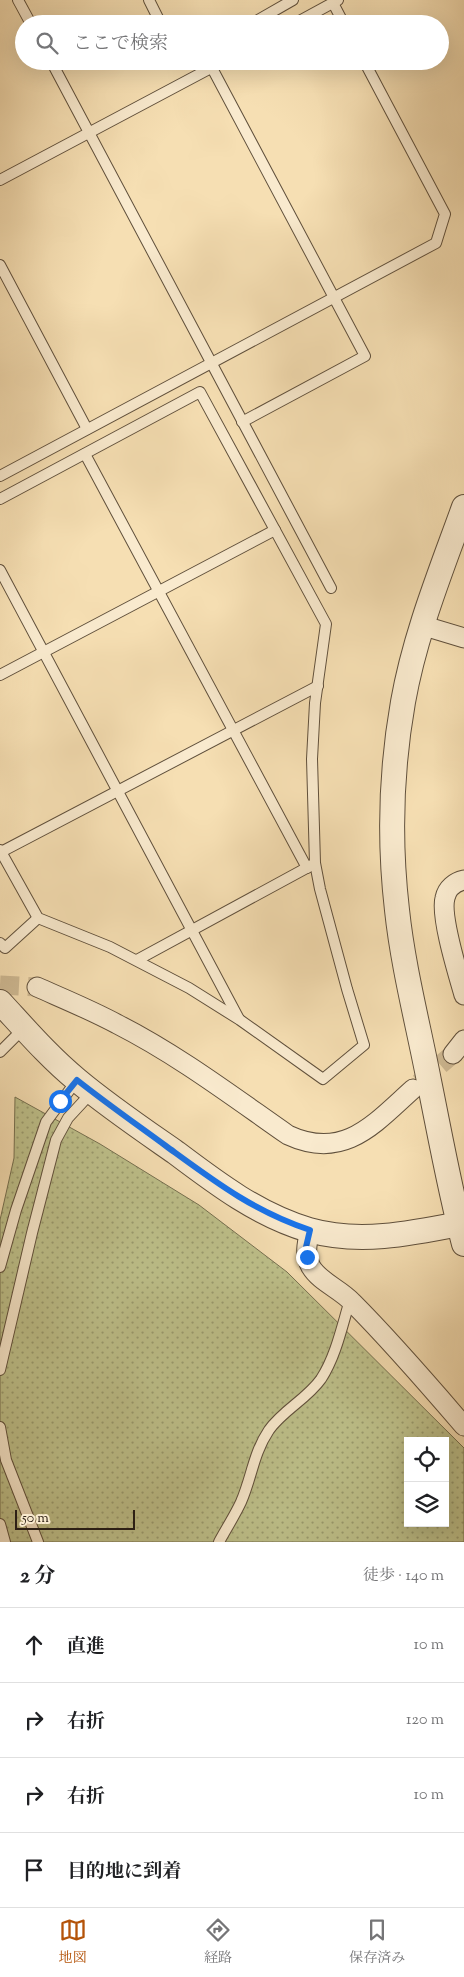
<!DOCTYPE html>
<html lang="ja">
<head>
<meta charset="utf-8">
<style>
  :root { --surface:#fff; --page:#f2f2f2; --text:#202124; --muted:#757577; --line:#e0e0e0; --accent:#b45309 }
  body { margin:0; font-family:"Sorts Mill Goudy","Noto Serif JP",serif; background:var(--page); color:var(--text) }
  .controls { position:absolute; right:15px; bottom:15px; display:grid; overflow:hidden; border-radius:0px; box-shadow:0 5px 20px #0002 }
  .controls button { width:45px; height:45px; display:grid; place-items:center; padding:0; border:0; border-bottom:1px solid var(--line); background:var(--surface); color:var(--text); font:25px sans-serif }
  .scale { position:absolute; left:15px; bottom:12px; width:120px; box-sizing:border-box; padding-left:5px; border:2px solid #2e2015; border-top:0; font-size:14px; line-height:18px; white-space:nowrap; color:#2e2015; -webkit-text-stroke:4px #f9eace; paint-order:stroke }
  .stop { position:absolute; width:15px; height:15px; margin:-11px; border:4px solid #1a73e8; border-radius:50%; background:#fff }
  .stop.end { background:#1a73e8; border-color:#fff; box-shadow:0 1px 5px #0008 }
  .list { margin:0; padding:0; list-style:none }
  h2 { display:flex; justify-content:space-between; align-items:center; height:65px; margin:0; padding:0 20px; font-size:21px }
  h2 small { font-size:16px; font-weight:400; color:var(--muted) }
  .list li { display:grid; grid-template-columns:32px 1fr auto; gap:15px; align-items:center; box-sizing:border-box; height:75px; padding:0 20px; border-top:1px solid var(--line) }
  .list b { display:block; font-size:19px; white-space:nowrap }
  .list em { font-size:16px; font-style:normal; color:var(--muted) }
  .icon { flex:none; width:28px; height:28px; fill:none; stroke:currentColor; stroke-width:2; stroke-linecap:round; stroke-linejoin:round }
  .map { position:relative; flex:none; width:464px; height:1542px; overflow:hidden }
  .search { position:absolute; background:var(--surface); box-shadow:0 5px 20px #0002; left:15px; right:15px; top:15px; height:55px; display:flex; align-items:center; gap:12px; box-sizing:border-box; padding:0 18px; border-radius:28px; color:var(--muted); font-size:19px }
  .sheet { height:365px; background:var(--surface) }
  nav { display:flex; justify-content:space-around; align-items:center; box-sizing:border-box; height:70px; border-top:1px solid var(--line); background:var(--surface); font-size:14px; color:var(--muted) }
  nav a { display:grid; justify-items:center; gap:2px }
  nav .on { color:var(--accent) }
  .map>svg:first-child { display:block }
  .grass { fill:url(#grass-dots); stroke:#767050; fill-rule:evenodd }
  .lines { fill:none; stroke-linecap:round; stroke-linejoin:round }
  .minor-tunnel { stroke:#ceb993; stroke-width:19; stroke-dasharray:19 9; stroke-linecap:butt }
  .service-casing { stroke:#60503c; stroke-width:12 }
  .minor-casing { stroke:#60503c; stroke-width:21 }
  .tertiary-casing { stroke:#60503c; stroke-width:26 }
  .service { stroke:#f9eace; stroke-width:10 }
  .minor { stroke:#f9eace; stroke-width:19 }
  .tertiary { stroke:#f9eace; stroke-width:24 }
  .route { stroke:#1a73e8; stroke-width:6 }
</style>
</head>
<body>
<div class="map">
<svg width="464" height="1542" viewBox="0 0 464 1542">
  <defs>
    <pattern id="grass-dots" width="8" height="8" patternUnits="userSpaceOnUse" patternTransform="scale(1.25)"><rect width="8" height="8" fill="#bec18b"/><path d="M2 2h.1M6 6h.1" fill="none" stroke="#9b9c70" stroke-width="1.8" stroke-linecap="round"/></pattern>
  </defs>
  <rect width="100%" height="100%" fill="#f6dfb3"/>
  <filter id="stains"><feTurbulence type="fractalNoise" baseFrequency=".004" numOctaves="4"/><feColorMatrix values="0 0 0 0 .2 0 0 0 0 .09 0 0 0 0 .02 0 0 0 .5 -.17"/></filter>
  <radialGradient id="worn" r=".72"><stop offset=".6" stop-color="#630" stop-opacity="0"/><stop offset="1" stop-color="#630" stop-opacity=".3"/></radialGradient>
  <path class="grass" d="M15 1097 100 1144 199 1205 287 1272 464 1448V1542H0V1220L14 1158ZM408 1441H445V1523H408Z"/>
  <g class="lines">
    <g class="minor-tunnel">
      <polyline points="0,985 37,987"/>
      <polyline points="419,1083 453,1054"/>
    </g>
    <defs>
      <g id="service">
        <polyline points="18,0 31,24"/>
        <polyline points="149,0 161,24"/>
        <polyline points="333,3 344,24"/>
        <polyline points="251,24 293,0"/>
        <polyline points="294,24 338,0"/>
        <polyline points="51,61 331,588"/>
        <polyline points="181,61 183,61"/>
        <polyline points="212,68 365,356 242,422"/>
        <polyline points="0,180 224,61"/>
        <polyline points="0,265 87,429"/>
        <polyline points="85,454 307,868"/>
        <polyline points="0,476 436,243 445,214 364,61"/>
        <polyline points="0,499 200,392 326,624 315,703 312,759 315,863 320,889 347,989 364,1045 323,1079 240,1020 189,988 110,947 38,918 0,850"/>
        <polyline points="0,570 239,1019"/>
        <polyline points="0,675 275,530"/>
        <polyline points="1,852 318,686"/>
        <polyline points="0,943 5,948 38,918"/>
        <polyline points="137,960 312,865"/>
        <polyline points="0,1052 24,1028"/>
        <polyline points="0,1267 16,1210 46,1122 77,1080"/>
        <polyline points="0,1370 32,1233 56,1140 68,1118 92,1092"/>
        <polyline points="0,1427 6,1460 38,1542"/>
        <polyline points="0,1524 5,1542"/>
        <path d="M219 1542C226 1529 235 1515 241 1502 252 1477 253 1454 269 1430 283 1410 307 1399 321 1379 336 1356 342 1326 350 1300"/>
      </g>
      <g id="minor">
        <polyline points="421,625 464,638"/>
        <path d="M464 880C455 882 447 888 445 898 440 916 458 974 464 995"/>
        <path d="M37 987C64 999 91 1010 117 1024 178 1055 232 1096 288 1135 344 1161 374 1124 413 1089"/>
        <polyline points="453,1054 464,1040"/>
        <path d="M310 1230C307 1243 304 1255 311 1267 320 1282 340 1289 352 1302 391 1341 428 1384 464 1426"/>
      </g>
      <g id="tertiary">
        <path d="M464 507C441 571 415 634 403 702 391 770 389 841 397 910 403 967 418 1024 429 1081 440 1135 450 1191 464 1244"/>
        <path d="M0 1002C25 1029 49 1057 77 1080 108 1106 142 1129 175 1152 216 1183 258 1215 309 1230 358 1244 409 1234 459 1224"/>
      </g>
    </defs>
    <use href="#service" class="service-casing"/>
    <use href="#minor" class="minor-casing"/>
    <use href="#tertiary" class="tertiary-casing"/>
    <use href="#service" class="service"/>
    <use href="#minor" class="minor"/>
    <use href="#tertiary" class="tertiary"/>
  </g>
  <g class="lines">
    <path class="route" d="M60 1101 77 1080C106 1103 136 1124 166 1146 214 1181 253 1211 310 1230L306 1247 307 1257"/>
  </g>
  <rect width="100%" height="100%" filter="url(#stains)"/>
  <rect width="100%" height="100%" fill="url(#worn)"/>
</svg>
<div class="controls">
<button><svg class="icon" aria-label="locate" viewBox="0 0 24 24"><circle cx="12" cy="12" r="6"/><path d="M12 2v4M12 18v4M2 12h4M18 12h4"/></svg></button>
<button><svg class="icon" aria-label="layers" viewBox="0 0 24 24"><path d="M12 4l9 5-9 5-9-5zM3 14l9 5 9-5"/></svg></button>
</div>
<div class="scale">50 m</div>
<div class="stop" style="left:60px;top:1101px"></div>
<div class="stop end" style="left:307px;top:1257px"></div>
<div class="search"><svg class="icon" aria-label="search" viewBox="0 0 24 24"><circle cx="10" cy="10" r="6"/><path d="M15 15l6 6"/></svg>ここで検索</div>
</div>
<section class="sheet">
<h2>2 分<small>徒歩 · 140 m</small></h2>
<ul class="list">
<li><svg class="icon" aria-label="ahead" viewBox="0 0 24 24"><path d="M12 20V5M6 11l6-6 6 6"/></svg><div><b>直進</b></div><em>10 m</em></li>
<li><svg class="icon" aria-label="right" viewBox="0 0 24 24"><path d="M7 20v-9h11M14 6l5 5-5 5"/></svg><div><b>右折</b></div><em>120 m</em></li>
<li><svg class="icon" aria-label="right" viewBox="0 0 24 24"><path d="M7 20v-9h11M14 6l5 5-5 5"/></svg><div><b>右折</b></div><em>10 m</em></li>
<li><svg class="icon" aria-label="arrive" viewBox="0 0 24 24"><path d="M6 21V4h12l-3 4 3 4H6"/></svg><div><b>目的地に到着</b></div></li>
</ul>
</section>
<nav>
<a class="on"><svg class="icon" aria-label="map" viewBox="0 0 24 24"><path d="M3 6l6-2 6 2 6-2v14l-6 2-6-2-6 2zM9 4v14M15 6v14"/></svg>地図</a>
<a><svg class="icon" aria-label="directions" viewBox="0 0 24 24"><path d="M12 3l9 9-9 9-9-9zM9 14v-3h6M13 9l2 2-2 2"/></svg>経路</a>
<a><svg class="icon" aria-label="saved" viewBox="0 0 24 24"><path d="M7 4h10v16l-5-4-5 4z"/></svg>保存済み</a>
</nav>
</body>
</html>
